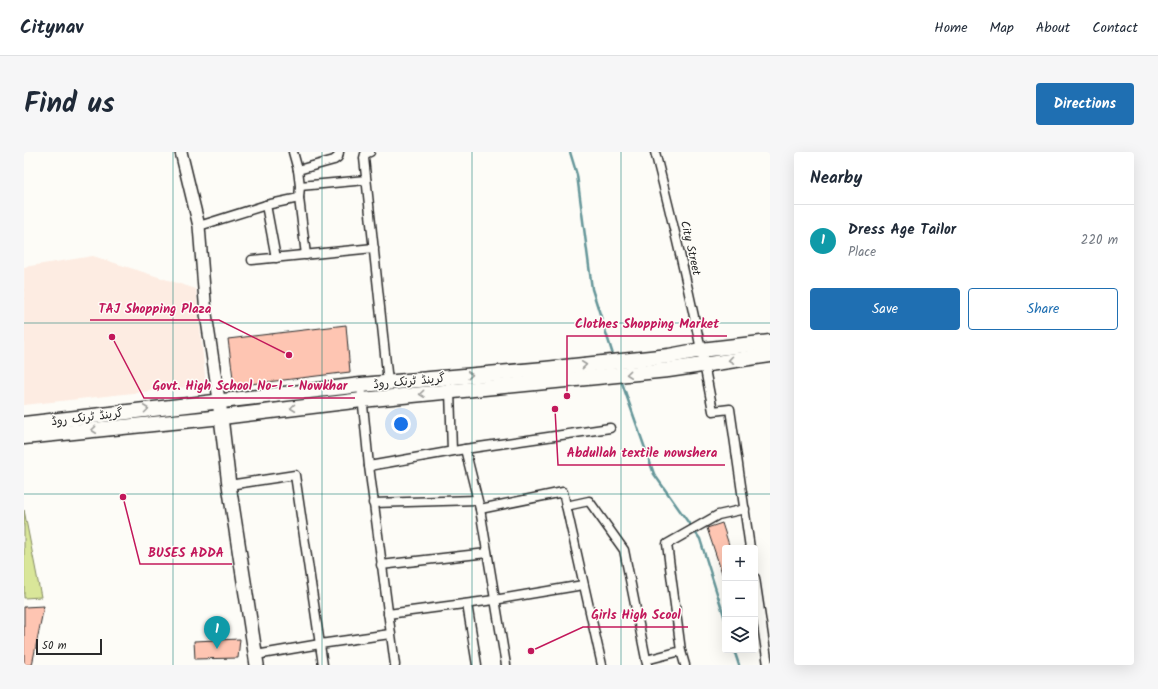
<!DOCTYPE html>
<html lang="en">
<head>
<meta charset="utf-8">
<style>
  :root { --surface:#fff; --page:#f6f6f7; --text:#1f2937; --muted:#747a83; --line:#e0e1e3; --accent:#1f6fb2 }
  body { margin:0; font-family:Kalam,"Playpen Sans Arabic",sans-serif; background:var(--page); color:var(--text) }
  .controls { position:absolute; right:12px; bottom:12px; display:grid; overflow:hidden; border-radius:4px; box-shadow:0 4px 16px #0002 }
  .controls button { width:36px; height:36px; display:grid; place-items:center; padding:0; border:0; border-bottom:1px solid var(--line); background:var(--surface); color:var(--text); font:20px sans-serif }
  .scale { position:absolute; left:12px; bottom:10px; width:66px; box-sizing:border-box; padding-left:4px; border:2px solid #2b2b2b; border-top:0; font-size:11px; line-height:14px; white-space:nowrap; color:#2b2b2b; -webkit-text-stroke:3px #fdfcf7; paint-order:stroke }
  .you { position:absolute; left:377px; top:272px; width:14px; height:14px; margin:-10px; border:3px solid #fff; border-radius:50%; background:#1a73e8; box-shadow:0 0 0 6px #1a73e833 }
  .badge { display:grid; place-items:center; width:26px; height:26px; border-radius:50%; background:var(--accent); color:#fff; font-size:13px; font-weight:700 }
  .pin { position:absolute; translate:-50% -33px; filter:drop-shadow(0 1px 2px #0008) }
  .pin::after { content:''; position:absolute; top:21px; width:14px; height:12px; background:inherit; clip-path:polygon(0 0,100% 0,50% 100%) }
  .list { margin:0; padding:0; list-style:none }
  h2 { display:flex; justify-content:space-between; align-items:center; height:52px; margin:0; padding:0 16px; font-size:17px }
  h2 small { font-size:13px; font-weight:400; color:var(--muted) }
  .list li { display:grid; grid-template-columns:26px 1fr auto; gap:12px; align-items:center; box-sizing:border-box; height:72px; padding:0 16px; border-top:1px solid var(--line) }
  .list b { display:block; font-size:15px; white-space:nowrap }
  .list p { margin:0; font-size:13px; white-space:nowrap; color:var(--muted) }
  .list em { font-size:13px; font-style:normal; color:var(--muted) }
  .actions { display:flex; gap:8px; padding:12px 16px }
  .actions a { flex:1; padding:9px 0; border:1px solid var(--accent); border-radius:4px; text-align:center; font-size:14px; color:var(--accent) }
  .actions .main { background:var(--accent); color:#fff }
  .icon { flex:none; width:22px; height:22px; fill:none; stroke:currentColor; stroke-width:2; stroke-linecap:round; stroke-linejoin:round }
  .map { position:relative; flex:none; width:746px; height:513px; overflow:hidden; border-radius:4px }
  header { display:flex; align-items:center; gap:24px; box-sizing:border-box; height:56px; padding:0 20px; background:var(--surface); border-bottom:1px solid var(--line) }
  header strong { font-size:19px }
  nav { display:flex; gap:22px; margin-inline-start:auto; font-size:14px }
  .intro { display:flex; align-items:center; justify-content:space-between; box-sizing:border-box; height:96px; padding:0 24px }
  h1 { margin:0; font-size:28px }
  .button { padding:10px 18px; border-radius:4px; background:var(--accent); color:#fff; font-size:14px; font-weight:700 }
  main { display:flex; gap:24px; padding:0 24px }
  aside { flex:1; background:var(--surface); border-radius:4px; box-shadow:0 4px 16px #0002 }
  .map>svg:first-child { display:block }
  .built { fill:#fdece2 }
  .green { fill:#d9e699; stroke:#828862 }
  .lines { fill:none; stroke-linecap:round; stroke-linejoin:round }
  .stream { stroke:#659699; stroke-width:2.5 }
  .building { fill:#fec5b2; stroke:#2b2b2b }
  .street-casing { stroke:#2b2b2b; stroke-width:11 }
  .secondary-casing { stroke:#2b2b2b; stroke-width:14 }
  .primary-casing { stroke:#2b2b2b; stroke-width:16 }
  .highway-casing { stroke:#2b2b2b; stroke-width:17 }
  .street { stroke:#fdfcf7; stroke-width:8 }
  .secondary { stroke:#fdfcf7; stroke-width:11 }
  .primary { stroke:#fdfcf7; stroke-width:13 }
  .highway { stroke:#fdfcf7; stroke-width:14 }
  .oneway { stroke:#9e9e9b }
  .grid { fill:none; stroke:#0f766e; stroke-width:1; stroke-opacity:0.55 }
  .labels { text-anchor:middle; stroke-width:3; stroke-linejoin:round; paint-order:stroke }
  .street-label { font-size:12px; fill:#2b2b2b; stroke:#fdfcf7 }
  .leader { fill:none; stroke:#c2185b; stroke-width:1.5 }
  .callout-dot { fill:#c2185b; stroke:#fdfcf7; stroke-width:1.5 }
  .callout-label { font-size:13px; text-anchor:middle; font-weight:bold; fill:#c2185b; stroke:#fdfcf7; stroke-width:3; stroke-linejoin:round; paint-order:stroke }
</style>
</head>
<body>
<header>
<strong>Citynav</strong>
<nav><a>Home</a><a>Map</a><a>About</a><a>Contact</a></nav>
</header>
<div class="intro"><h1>Find us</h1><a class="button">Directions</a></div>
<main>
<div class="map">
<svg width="746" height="513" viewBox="0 0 746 513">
  <rect width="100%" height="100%" fill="#fdfcf7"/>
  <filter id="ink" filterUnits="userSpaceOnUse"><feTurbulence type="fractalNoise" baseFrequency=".025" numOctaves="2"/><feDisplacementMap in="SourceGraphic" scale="8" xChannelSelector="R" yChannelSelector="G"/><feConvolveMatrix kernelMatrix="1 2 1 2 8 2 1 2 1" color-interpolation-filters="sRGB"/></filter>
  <g filter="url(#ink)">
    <polygon class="built" points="69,104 172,137 182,233 0,253 0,115"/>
    <polygon class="green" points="0,358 17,445 0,446"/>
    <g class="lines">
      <g class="stream">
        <polyline points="546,0 553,23 568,137 590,206"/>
        <polyline points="597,228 630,322 676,387 701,467"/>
        <polyline points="710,498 715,513"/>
      </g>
    </g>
    <g class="building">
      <polygon points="322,173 326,220 210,234 204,187"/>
      <polygon points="698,371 706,396 701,396 701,427 700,427 683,376"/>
      <polygon points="20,454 8,513 0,513 0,455"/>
      <polygon points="216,487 214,506 171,507 170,489"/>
    </g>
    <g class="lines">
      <defs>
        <g id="street">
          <polyline points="269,0 274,18 276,34 275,46 282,103"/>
          <polyline points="346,0 341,2 340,6 364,230"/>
          <path d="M631 0C653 86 673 172 689 259L706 257 726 396"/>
          <polyline points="274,18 310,8 314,5 315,0"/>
          <polyline points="276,34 342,28"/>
          <polyline points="242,53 252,106"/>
          <polyline points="175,74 242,53 275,46"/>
          <polyline points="228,108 350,96"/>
          <polyline points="337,233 345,314 371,513"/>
          <polyline points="426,239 428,299"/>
          <polyline points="441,297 456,357 482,513"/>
          <polyline points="345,314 441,297 586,276"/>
          <polyline points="205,333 271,323 299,513"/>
          <polyline points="349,351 453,348"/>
          <polyline points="542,354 565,349 600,398 623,512"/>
          <polyline points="456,357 539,340 578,513"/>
          <polyline points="357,413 463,401"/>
          <polyline points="731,426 744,513"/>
          <polyline points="443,452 453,513"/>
          <polyline points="364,462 470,448 559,433"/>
          <polyline points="657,499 661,513"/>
          <polyline points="232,503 296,492 366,482"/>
          <polyline points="622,508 657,499 643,392 694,363 721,357"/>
        </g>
        <polyline id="secondary" points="157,0 175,74 182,162 195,248"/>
        <polyline id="primary" points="195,248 205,333 233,513"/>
        <g id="highway">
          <polyline points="0,272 337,233 521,217 645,204 677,198 746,190"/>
          <polyline points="0,285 198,265 338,248 644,218 746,203"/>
        </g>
      </defs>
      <use href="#street" class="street-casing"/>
      <use href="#secondary" class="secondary-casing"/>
      <use href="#primary" class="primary-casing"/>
      <use href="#highway" class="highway-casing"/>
      <use href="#street" class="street"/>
      <use href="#secondary" class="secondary"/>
      <use href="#primary" class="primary"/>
      <use href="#highway" class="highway"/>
    </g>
    <defs><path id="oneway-chevron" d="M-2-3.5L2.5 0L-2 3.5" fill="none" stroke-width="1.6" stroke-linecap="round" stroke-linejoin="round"/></defs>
    <g class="oneway">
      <use href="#oneway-chevron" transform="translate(707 208) rotate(172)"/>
      <use href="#oneway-chevron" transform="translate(560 213) rotate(-6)"/>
      <use href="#oneway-chevron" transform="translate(605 222) rotate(174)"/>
      <use href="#oneway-chevron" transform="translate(446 223) rotate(-5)"/>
      <use href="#oneway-chevron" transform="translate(398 242) rotate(174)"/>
      <use href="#oneway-chevron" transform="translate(269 256) rotate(173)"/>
      <use href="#oneway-chevron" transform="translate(122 257) rotate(-7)"/>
      <use href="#oneway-chevron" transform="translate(70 278) rotate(174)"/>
    </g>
  </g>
  <path class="grid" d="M149 0V513M298 0V513M448 0V513M597 0V513M0 171H746M0 342H746"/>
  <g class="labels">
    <g class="street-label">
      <text transform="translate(667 96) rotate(77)" y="4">City Street</text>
      <text transform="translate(385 229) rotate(-5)" y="4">گرینڈ ٹرنک روڈ</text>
      <text transform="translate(63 265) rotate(-7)" y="4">گرینڈ ٹرنک روڈ</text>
    </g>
  </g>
  <path class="leader" d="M265 203L195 168H66M543 244L543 184H703M88 185L120 246H331M531 257L534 313H701M99 345L116 412H208M507 499L559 475H664"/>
  <g class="callout-dot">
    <circle cx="265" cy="203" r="4"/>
    <circle cx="543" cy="244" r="4"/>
    <circle cx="88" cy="185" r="4"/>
    <circle cx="531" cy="257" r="4"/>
    <circle cx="99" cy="345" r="4"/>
    <circle cx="507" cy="499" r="4"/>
  </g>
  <g class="callout-label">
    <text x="131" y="161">TAJ Shopping Plaza</text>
    <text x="623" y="176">Clothes Shopping Market</text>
    <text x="226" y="238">Govt. High School No-1 - Nowkhar</text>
    <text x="618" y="305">Abdullah textile nowshera</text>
    <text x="162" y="405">BUSES ADDA</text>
    <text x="612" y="467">Girls High Scool</text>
  </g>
</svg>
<div class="controls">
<button>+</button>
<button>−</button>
<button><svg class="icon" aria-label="layers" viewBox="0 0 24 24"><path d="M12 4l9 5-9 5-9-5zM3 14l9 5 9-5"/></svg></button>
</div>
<div class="scale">50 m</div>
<div class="you"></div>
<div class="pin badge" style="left:193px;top:497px;background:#0f9aa8">1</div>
</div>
<aside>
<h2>Nearby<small></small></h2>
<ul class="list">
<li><span class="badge" style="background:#0f9aa8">1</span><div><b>Dress Age Tailor</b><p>Place</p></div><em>220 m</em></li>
</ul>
<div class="actions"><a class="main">Save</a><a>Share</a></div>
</aside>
</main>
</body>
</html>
